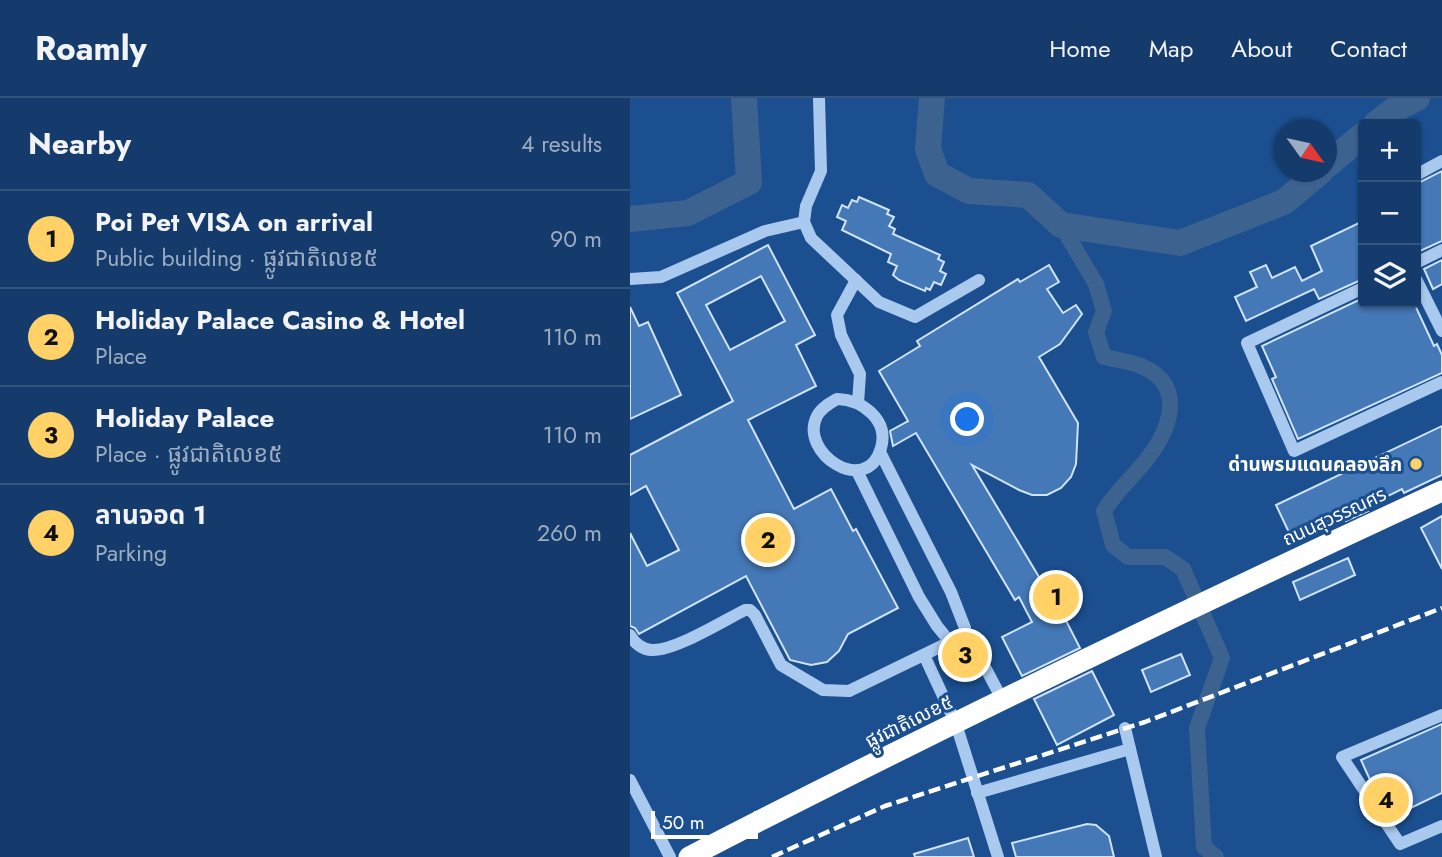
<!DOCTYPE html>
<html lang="en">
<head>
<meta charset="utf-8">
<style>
  :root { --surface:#143b6b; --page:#1d4271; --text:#f1f3f6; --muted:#9dadc1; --line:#33557e; --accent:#ffd166 }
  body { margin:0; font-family:Jost,"Noto Sans Khmer","Noto Sans Thai",sans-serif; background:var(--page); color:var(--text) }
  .controls { position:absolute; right:21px; top:21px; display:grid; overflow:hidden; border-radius:7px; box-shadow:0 2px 5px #0004 }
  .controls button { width:63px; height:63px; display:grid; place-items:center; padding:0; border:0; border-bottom:2px solid var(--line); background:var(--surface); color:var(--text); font:35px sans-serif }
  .compass { position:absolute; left:644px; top:21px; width:63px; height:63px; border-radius:50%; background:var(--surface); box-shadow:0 2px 5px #0004; rotate:123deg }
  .scale { position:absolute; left:21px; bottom:18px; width:107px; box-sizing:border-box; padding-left:7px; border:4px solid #fff; border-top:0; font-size:19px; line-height:24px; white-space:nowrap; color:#fff; -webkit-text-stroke:5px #1b4f8f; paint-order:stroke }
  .you { position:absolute; left:338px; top:322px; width:24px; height:24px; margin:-18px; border:5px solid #fff; border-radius:50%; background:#1a73e8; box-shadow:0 0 0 10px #1a73e833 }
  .badge { display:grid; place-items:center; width:46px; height:46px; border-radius:50%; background:var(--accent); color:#111; font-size:23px; font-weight:700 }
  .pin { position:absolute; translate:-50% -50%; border:4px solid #fff; box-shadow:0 2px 7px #0006 }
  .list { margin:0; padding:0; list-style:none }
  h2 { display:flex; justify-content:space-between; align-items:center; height:91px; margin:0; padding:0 28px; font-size:30px }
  h2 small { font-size:23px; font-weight:400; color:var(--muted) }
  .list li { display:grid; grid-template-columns:46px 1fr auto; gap:21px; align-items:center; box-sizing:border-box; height:98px; padding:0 28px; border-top:2px solid var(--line) }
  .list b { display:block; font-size:26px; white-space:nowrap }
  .list p { margin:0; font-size:23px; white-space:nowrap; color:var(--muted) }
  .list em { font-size:23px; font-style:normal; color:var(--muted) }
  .icon { flex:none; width:38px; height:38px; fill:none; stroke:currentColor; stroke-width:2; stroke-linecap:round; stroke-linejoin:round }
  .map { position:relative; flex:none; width:812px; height:759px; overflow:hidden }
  header { display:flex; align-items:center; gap:42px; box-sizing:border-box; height:98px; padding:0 35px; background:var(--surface); border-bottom:2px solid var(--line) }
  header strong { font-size:33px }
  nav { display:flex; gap:38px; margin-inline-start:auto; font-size:24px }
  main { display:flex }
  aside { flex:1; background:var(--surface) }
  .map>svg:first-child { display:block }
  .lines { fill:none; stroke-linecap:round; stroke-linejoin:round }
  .canal { stroke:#3c6290; stroke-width:16 }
  .river { stroke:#3c6290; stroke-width:26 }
  .building { fill:#4478b7; stroke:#cfe3fa; stroke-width:2; fill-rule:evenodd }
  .minor { stroke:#a9c9ee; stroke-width:12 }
  .highway { stroke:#fff; stroke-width:21 }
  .rail { stroke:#fff; stroke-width:4.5; stroke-dasharray:12 5; stroke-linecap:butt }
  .poi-dot { fill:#ffd166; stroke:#1b4f8f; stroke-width:2.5 }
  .labels { text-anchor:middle; stroke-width:6; stroke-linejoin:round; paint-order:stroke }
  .poi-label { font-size:19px; font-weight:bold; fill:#fff; stroke:#1b4f8f; text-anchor:end }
  .street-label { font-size:19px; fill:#fff; stroke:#1b4f8f }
</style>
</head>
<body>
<header>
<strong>Roamly</strong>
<nav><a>Home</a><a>Map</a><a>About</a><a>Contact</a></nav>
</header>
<main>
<aside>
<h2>Nearby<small>4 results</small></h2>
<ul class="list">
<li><span class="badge">1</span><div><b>Poi Pet VISA on arrival</b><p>Public building · ផ្លូវជាតិលេខ៥</p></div><em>90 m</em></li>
<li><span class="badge">2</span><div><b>Holiday Palace Casino &amp; Hotel</b><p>Place</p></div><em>110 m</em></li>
<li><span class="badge">3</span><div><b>Holiday Palace</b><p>Place · ផ្លូវជាតិលេខ៥</p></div><em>110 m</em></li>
<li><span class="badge">4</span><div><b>ลานจอด 1</b><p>Parking</p></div><em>260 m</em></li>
</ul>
</aside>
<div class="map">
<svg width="812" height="759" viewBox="0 0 812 759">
  <rect width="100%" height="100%" fill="#1b4f8f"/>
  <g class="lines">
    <path class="canal" d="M431 127 466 186 474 213 466 234 474 259C486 262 500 263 511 268 560 288 538 337 512 367 499 383 485 395 474 413L483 447 498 459H535L553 471 592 560 567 630 574 749 586 759"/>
    <g class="river">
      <polyline points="302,0 298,51 307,76 339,93 398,97 431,127 550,145 654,104 690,74"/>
      <polyline points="746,26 764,12 787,0"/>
      <polyline points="696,68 733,37"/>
      <polyline points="0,121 58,115 119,84 114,0"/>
    </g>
  </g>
  <g class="building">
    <polygon points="812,73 812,143 788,154 786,148 786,86"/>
    <polygon points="229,99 259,112 257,116 264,119 259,128 265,131 263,136 310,157 308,161 314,164 310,173 316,176 311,187 304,184 300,192 296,190 295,193 269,182 263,177 267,168 258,164 261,156 212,132 216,123 207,119 212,107 218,110 222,102 227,104"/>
    <polygon points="733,123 733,181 689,201 684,191 616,223 605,199 627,189 620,174 636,167 642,180 665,169 672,183 692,173 681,148"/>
    <path d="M138 147 185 237 166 247 186 288 118 322 164 411 201 391 223 433 226 431 268 510 218 536 209 553 197 564 181 567 160 562 116 478 9 536 5 530 0 528V435L17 468 49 452 16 388 0 397V357L103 303 47 195ZM131 178 155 223 100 252 76 207Z"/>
    <polygon points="812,162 812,186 803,191 794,171"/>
    <polygon points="419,167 429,184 417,191 433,215 446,207 452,216 430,246 409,259 448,325 446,366 441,379 431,390 417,397 402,397 389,392 342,367 415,489 438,477 447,495 427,505 450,550 392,578 372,539 402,524 389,499 385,502 286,335 263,348 260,333 278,323 249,273 290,248 287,243 388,181 390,184"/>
    <polygon points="733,200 733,205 784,205 804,248 807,246 812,257 812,275 668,341 642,281 646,279 632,248"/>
    <polygon points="0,209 9,228 18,224 51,297 0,321"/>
    <polygon points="812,328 812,377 774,395 772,391 735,409 738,413 716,423 714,419 663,443 646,407"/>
    <polygon points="812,418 812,471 791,430"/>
    <polygon points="718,460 725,477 670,502 663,484"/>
    <polygon points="551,556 560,577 521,594 512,572"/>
    <polygon points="462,573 484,617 427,647 404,601"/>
    <polygon points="812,626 812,695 762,719 745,693 731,662"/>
    <polygon points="457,726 466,727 479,738 484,759 386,759 382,745"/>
    <polygon points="338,740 344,759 285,759 284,756"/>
  </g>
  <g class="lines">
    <g class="minor">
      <polyline points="189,0 191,73 176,108 174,124 181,140 249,204 285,219 349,182"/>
      <polyline points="786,77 812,63"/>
      <polyline points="786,165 812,152"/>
      <polyline points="0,181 31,179 135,133 174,124"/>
      <polyline points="786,181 812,233"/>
      <polyline points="226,182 207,217 211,237 230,276 228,305"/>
      <polyline points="733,190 617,245 664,353 812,284"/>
      <path d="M207 301C233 302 259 322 251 350 237 400 168 355 187 318 191 310 200 305 207 301Z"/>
      <polyline points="227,373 289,499 307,528 320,544 329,544 335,539 335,530 321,494 250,354"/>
      <path d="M0 537C4 545 13 552 22 552 45 553 93 523 115 512H120L125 517 151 567 193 592 219 593 320 544"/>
      <polyline points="329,544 356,571 373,603"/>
      <polyline points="294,557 326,626 368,759"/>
      <polyline points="812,617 712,659 770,746 812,728"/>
      <polyline points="495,630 526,759"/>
      <polyline points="0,682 40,759"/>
      <polyline points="347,695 500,651"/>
    </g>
    <path class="highway" d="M59 759C307 631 559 510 812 393"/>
    <polyline class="rail" points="142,759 255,708 515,624 812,510"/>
  </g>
  <circle class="poi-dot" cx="786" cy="366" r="7"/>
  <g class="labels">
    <g class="poi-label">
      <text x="772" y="373">ด่านพรมแดนคลองลึก</text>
    </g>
    <g class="street-label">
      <text transform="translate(704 418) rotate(-25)" y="7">ถนนสุวรรณศร</text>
      <text transform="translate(279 623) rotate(-26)" y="7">ផ្លូវជាតិលេខ៥</text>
    </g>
  </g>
</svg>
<div class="controls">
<button>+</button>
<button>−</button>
<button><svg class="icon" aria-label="layers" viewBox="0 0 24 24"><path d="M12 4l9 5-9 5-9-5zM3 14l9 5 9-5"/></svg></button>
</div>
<svg class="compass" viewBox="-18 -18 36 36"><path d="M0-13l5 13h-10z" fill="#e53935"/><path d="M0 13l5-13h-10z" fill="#9dadc1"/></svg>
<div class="scale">50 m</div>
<div class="you"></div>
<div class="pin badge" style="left:426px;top:499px">1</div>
<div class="pin badge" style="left:138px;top:442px">2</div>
<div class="pin badge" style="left:335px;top:557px">3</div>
<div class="pin badge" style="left:756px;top:702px">4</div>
</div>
</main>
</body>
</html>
